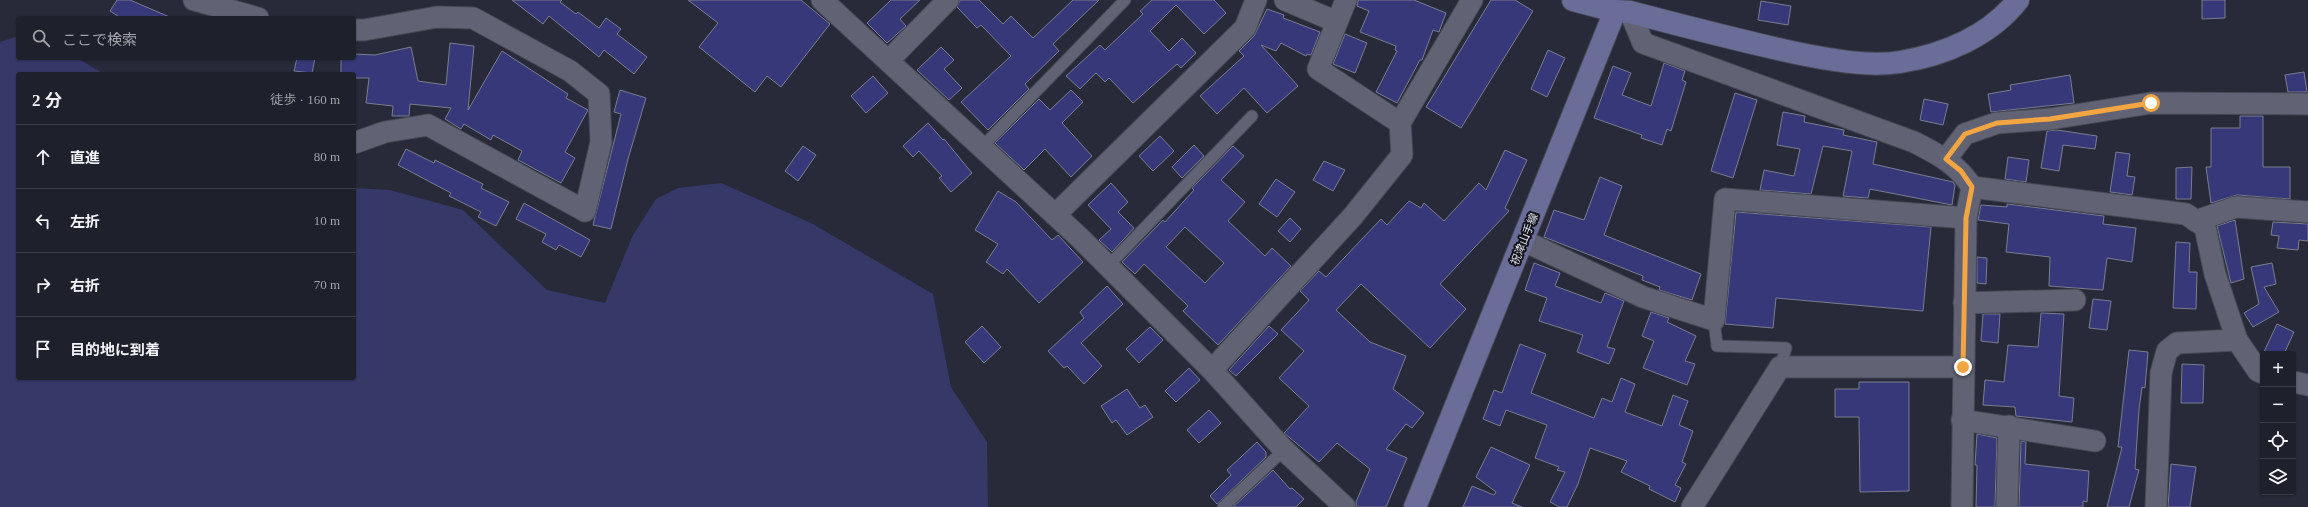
<!DOCTYPE html>
<html lang="ja">
<head>
<meta charset="utf-8">
<style>
  :root { --surface:#1e202b; --page:#262833; --text:#f1f3f6; --muted:#a1a3a9; --line:#3c3e47 }
  body { margin:0; font-family:"Times New Roman","Noto Sans JP",serif; background:var(--page); color:var(--text) }
  .controls { position:absolute; right:12px; bottom:12px; display:grid; overflow:hidden; border-radius:4px; box-shadow:0 1px 3px #0004 }
  .controls button { width:36px; height:36px; display:grid; place-items:center; padding:0; border:0; border-bottom:1px solid var(--line); background:var(--surface); color:var(--text); font:20px sans-serif }
  .stop { position:absolute; width:12px; height:12px; margin:-9px; border:3px solid #f2a541; border-radius:50%; background:#fff }
  .stop.end { background:#f2a541; border-color:#fff; box-shadow:0 1px 4px #0008 }
  .list { margin:0; padding:0; list-style:none }
  h2 { display:flex; justify-content:space-between; align-items:center; height:52px; margin:0; padding:0 16px; font-size:17px }
  h2 small { font-size:13px; font-weight:400; color:var(--muted) }
  .list li { display:grid; grid-template-columns:26px 1fr auto; gap:12px; align-items:center; box-sizing:border-box; height:64px; padding:0 16px; border-top:1px solid var(--line) }
  .list b { display:block; font-size:15px; white-space:nowrap }
  .list em { font-size:13px; font-style:normal; color:var(--muted) }
  .icon { flex:none; width:22px; height:22px; fill:none; stroke:currentColor; stroke-width:2; stroke-linecap:round; stroke-linejoin:round }
  .map { position:relative; flex:none; width:2308px; height:507px; overflow:hidden }
  .search { position:absolute; background:var(--surface); box-shadow:0 1px 3px #0004; left:16px; top:16px; width:340px; height:44px; display:flex; align-items:center; gap:10px; box-sizing:border-box; padding:0 14px; border-radius:4px; color:var(--muted); font-size:15px }
  .panel { position:absolute; background:var(--surface); box-shadow:0 1px 3px #0004; left:16px; top:72px; width:340px; height:308px; border-radius:4px }
  .map>svg:first-child { display:block }
  .green { fill:#363867 }
  .building { fill:#373879; stroke:#7a7d8f; fill-rule:evenodd }
  .lines { fill:none; stroke-linecap:round; stroke-linejoin:round }
  .lane-casing { stroke:#474855; stroke-width:13 }
  .street-casing { stroke:#474855; stroke-width:23 }
  .secondary-casing { stroke:#474855; stroke-width:24 }
  .lane { stroke:#616375; stroke-width:11 }
  .street { stroke:#616375; stroke-width:21 }
  .secondary { stroke:#6a6d98; stroke-width:22 }
  .route { stroke:#f2a541; stroke-width:5 }
  .labels { text-anchor:middle; stroke-width:4; stroke-linejoin:round; paint-order:stroke }
  .street-label { font-size:11px; fill:#dfe0eb; stroke:#13131a }
</style>
</head>
<body>
<div class="map">
<svg width="2308" height="507" viewBox="0 0 2308 507">
  <rect width="100%" height="100%" fill="#282a39"/>
  <polygon class="green" points="18,36 18,58 77,58 104,74 18,74 18,378 354,378 354,188 390,190 463,210 547,290 605,303 633,235 656,199 678,188 721,183 811,223 933,294 951,387 987,442 988,507 0,507 0,42"/>
  <g class="building">
    <polygon points="117,0 130,0 172,18 121,18 110,11"/>
    <polygon points="512,0 562,0 560,2 576,14 578,12 599,28 606,18 621,29 617,34 647,57 634,74 604,50 599,57 549,16 543,24"/>
    <polygon points="688,0 801,0 830,24 781,87 767,76 755,92 699,47 718,23"/>
    <polygon points="891,0 920,0 900,19 906,26 887,43 867,23"/>
    <polygon points="960,0 979,0 1003,24 1011,16 1033,38 1073,0 1099,0 1053,44 1059,51 1025,84 1029,89 988,130 961,102 1011,56 981,25 977,28 957,7"/>
    <polygon points="1152,0 1214,0 1226,13 1204,34 1176,5 1150,31 1169,51 1182,38 1196,53 1181,68 1177,64 1133,103 1109,78 1105,82 1096,73 1080,89 1066,76 1100,45 1105,50 1143,14 1140,11"/>
    <polygon points="1358,0 1414,0 1446,13 1439,32 1433,30 1422,60 1420,60 1397,103 1376,92 1397,51 1395,50 1396,46 1360,32 1369,11 1357,6"/>
    <polygon points="1491,0 1515,0 1533,11 1461,128 1426,107"/>
    <polygon points="2202,0 2225,0 2225,18 2202,19"/>
    <polygon points="1761,1 1791,6 1788,25 1758,20"/>
    <polygon points="1267,9 1284,15 1283,18 1320,32 1311,55 1307,54 1306,56 1281,43 1276,51 1261,45 1298,86 1267,113 1244,88 1217,114 1200,96 1244,56 1239,51 1254,36"/>
    <polygon points="1345,34 1367,43 1355,73 1333,64"/>
    <polygon points="450,43 474,46 468,110 502,51 568,94 566,98 588,110 565,152 575,158 561,183 518,160 522,151 493,135 491,140 464,124 461,129 445,119 451,108 410,104 409,116 392,116 393,106 366,103 369,78 354,78 354,74 341,74 341,58 354,58 354,54 375,55 411,47 418,81 446,85"/>
    <polygon points="941,47 954,60 944,69 962,88 949,100 917,70"/>
    <polygon points="1548,50 1565,58 1547,97 1531,89"/>
    <polygon points="297,58 315,58 312,73 294,71"/>
    <polygon points="1664,63 1685,71 1682,80 1686,82 1671,131 1667,129 1662,145 1641,138 1642,135 1594,118 1613,66 1631,73 1622,95 1651,106"/>
    <polygon points="2304,72 2307,92 2288,92 2285,75"/>
    <polygon points="2070,75 2074,103 1991,112 1988,94 2011,90 2010,85"/>
    <polygon points="873,76 888,93 866,113 851,96"/>
    <polygon points="620,90 646,98 628,159 611,229 593,225 621,114 614,112"/>
    <polygon points="1071,90 1083,102 1062,123 1092,156 1071,177 1045,149 1024,170 995,143 1039,99 1050,110"/>
    <polygon points="1735,93 1757,100 1733,178 1711,171"/>
    <polygon points="1924,99 1948,104 1943,125 1920,120"/>
    <polygon points="1783,112 1805,116 1804,122 1844,130 1843,135 1877,142 1873,164 1953,182 1955,185 1952,205 1870,189 1868,198 1843,196 1852,151 1823,146 1811,194 1760,190 1764,170 1794,176 1800,149 1777,145"/>
    <polygon points="2240,116 2263,116 2263,167 2290,167 2290,199 2237,195 2211,203 2206,167 2211,167 2211,128 2240,128"/>
    <polygon points="928,123 943,140 944,139 972,173 951,192 939,178 942,176 919,151 913,157 903,146"/>
    <polygon points="2057,130 2097,136 2095,149 2063,145 2059,171 2041,168 2047,131"/>
    <polygon points="1160,136 1174,151 1153,171 1139,156"/>
    <polygon points="1194,145 1204,156 1182,178 1172,167"/>
    <polygon points="803,146 816,155 798,181 785,171"/>
    <path d="M1233 146 1244 156 1221 180 1245 202 1228 221 1265 256 1272 248 1291 266 1218 345 1183 311 1188 306 1144 264 1135 274 1122 262 1163 220 1165 222 1194 190 1192 188ZM1185 227 1224 263 1205 283 1166 247Z"/>
    <polygon points="406,149 434,163 435,160 483,184 481,188 509,202 496,226 478,217 481,212 449,196 451,193 398,165"/>
    <polygon points="1505,150 1527,160 1505,208 1509,211 1440,284 1466,309 1430,348 1361,284 1336,310 1370,342 1406,356 1393,389 1424,413 1412,428 1406,424 1386,449 1407,458 1386,507 1357,507 1356,502 1370,469 1337,443 1319,462 1284,433 1309,406 1279,378 1304,351 1281,330 1309,300 1300,291 1319,271 1326,277 1381,219 1387,225 1409,201 1421,208 1424,203 1444,221 1479,183 1486,190"/>
    <polygon points="2116,152 2130,154 2127,176 2135,177 2132,195 2110,192"/>
    <polygon points="2008,157 2029,160 2026,182 2005,179"/>
    <polygon points="1324,161 1345,170 1333,191 1313,180"/>
    <polygon points="2192,167 2191,199 2176,199 2176,168"/>
    <polygon points="1600,177 1622,186 1604,235 1701,274 1692,300 1659,290 1660,287 1642,280 1643,276 1544,237 1554,210 1584,220"/>
    <polygon points="1276,179 1295,192 1277,217 1259,204"/>
    <polygon points="1111,183 1128,202 1118,212 1134,228 1112,252 1099,240 1111,229 1088,205"/>
    <polygon points="998,191 1016,202 1052,240 1058,235 1083,262 1039,303 1007,269 1003,274 986,262 998,244 975,230"/>
    <polygon points="524,203 590,240 581,257 559,245 556,250 542,242 546,234 516,219"/>
    <polygon points="2007,204 2104,216 2103,224 2136,228 2132,262 2107,258 2103,290 2049,286 2050,257 2006,252 2009,224 1978,220 1981,205 2007,207"/>
    <polygon points="1736,212 1931,227 1923,311 1776,298 1773,328 1725,324"/>
    <polygon points="1290,218 1301,229 1290,242 1278,231"/>
    <polygon points="2235,220 2244,279 2231,283 2217,226"/>
    <polygon points="2273,222 2308,224 2308,241 2299,240 2298,250 2277,248 2279,236 2271,235"/>
    <polygon points="2176,242 2190,243 2189,272 2197,272 2196,309 2173,308"/>
    <polygon points="1977,257 1987,258 1986,284 1977,283"/>
    <polygon points="1534,263 1560,273 1555,286 1601,303 1605,293 1624,301 1607,347 1615,349 1609,364 1577,352 1583,335 1539,321 1547,298 1525,290"/>
    <polygon points="2272,263 2276,284 2264,287 2279,312 2253,327 2244,313 2259,304 2251,267"/>
    <polygon points="1107,286 1123,304 1081,343 1102,366 1084,384 1067,366 1064,368 1048,351 1084,318 1080,312"/>
    <polygon points="2093,299 2111,301 2107,330 2089,328"/>
    <polygon points="1651,312 1669,318 1667,322 1696,336 1685,361 1695,364 1687,385 1643,368 1654,341 1642,336"/>
    <polygon points="2041,313 2064,314 2059,396 2074,398 2072,422 2016,416 2015,407 1983,405 1985,380 2004,382 2008,345 2038,347"/>
    <polygon points="1983,314 2000,314 1998,343 1981,341"/>
    <polygon points="2277,324 2294,332 2284,354 2263,354"/>
    <polygon points="982,326 1001,347 984,363 965,342"/>
    <polygon points="1269,326 1278,334 1236,376 1229,370"/>
    <polygon points="1150,327 1163,340 1139,363 1126,349"/>
    <polygon points="1520,344 1546,354 1531,393 1594,418 1602,398 1612,402 1621,378 1635,384 1625,412 1662,426 1673,395 1688,401 1679,425 1693,431 1682,462 1686,464 1675,485 1681,488 1675,502 1649,489 1650,486 1621,472 1627,461 1590,448 1578,484 1567,507 1560,507 1550,502 1565,472 1557,470 1559,467 1535,458 1547,425 1506,410 1500,426 1483,419 1494,390 1502,393"/>
    <polygon points="2129,350 2148,352 2145,388 2142,387 2139,410 2135,469 2139,470 2129,507 2107,507 2122,447 2118,447"/>
    <polygon points="2182,364 2204,365 2203,403 2181,403"/>
    <polygon points="1189,368 1200,380 1176,402 1165,391"/>
    <polygon points="1859,382 1909,382 1909,491 1860,492 1859,417 1835,417 1835,389 1859,389"/>
    <polygon points="1127,389 1140,408 1145,405 1153,417 1127,435 1116,420 1112,423 1101,406"/>
    <polygon points="1209,410 1221,423 1199,443 1187,430"/>
    <polygon points="1977,434 1997,438 1995,507 1976,507 1977,465 1975,465"/>
    <polygon points="2021,441 2026,442 2025,464 2089,471 2087,502 2083,501 2083,507 2019,507"/>
    <polygon points="1257,442 1266,452 1266,457 1217,504 1210,496 1231,475 1227,470"/>
    <polygon points="1491,447 1530,465 1512,503 1522,507 1463,507 1472,486 1494,495 1496,492 1476,477"/>
    <polygon points="2171,464 2196,467 2190,507 2168,507"/>
    <polygon points="1273,470 1290,489 1292,488 1304,499 1296,507 1233,507"/>
  </g>
  <g class="lines">
    <defs>
      <g id="lane">
        <polyline points="982,147 1125,0"/>
        <polyline points="1108,266 1252,116"/>
        <polyline points="1714,320 1717,346 1786,348 1780,367"/>
        <polyline points="1223,507 1284,450"/>
      </g>
      <g id="street">
        <polyline points="194,0 258,18"/>
        <polyline points="822,0 1079,237 1212,370 1284,450 1345,507"/>
        <polyline points="1285,0 1337,22"/>
        <polyline points="1346,0 1318,69 1400,123"/>
        <path d="M1630 12 1643 43 1914 142C1939 155 1956 163 1972 187L1966 218 1962 507"/>
        <polyline points="354,30 364,30 437,17 473,18 570,71 599,94 601,142 585,211 428,125 385,132 354,143"/>
        <polyline points="889,60 948,0"/>
        <polyline points="1946,159 1965,134 1997,123 2050,119 2151,103 2308,104"/>
        <polyline points="1972,187 2186,214 2205,227 2215,274 2237,340 2258,371 2263,373"/>
        <polyline points="1055,215 1245,28 1256,0"/>
        <polyline points="2196,221 2236,207 2308,212"/>
        <polyline points="1524,241 1643,297 1714,320 1725,199 1966,218"/>
        <polyline points="1964,303 2075,300"/>
        <polyline points="1212,370 1353,216 1402,155 1400,123 1472,0"/>
        <polyline points="2293,382 2308,385"/>
        <polyline points="1962,420 2095,441"/>
        <polyline points="1692,507 1780,367 1963,367"/>
        <polyline points="2007,507 2009,426"/>
        <polyline points="2156,507 2161,373 2167,351 2177,343 2237,340"/>
      </g>
      <g id="secondary">
        <path d="M1615 11 1630 12C1687 27 1744 42 1801 54 1832 60 1869 67 1900 62 1944 55 1990 36 2018 0"/>
        <polyline points="1415,507 1615,11 1573,0"/>
      </g>
    </defs>
    <use href="#lane" class="lane-casing"/>
    <use href="#street" class="street-casing"/>
    <use href="#secondary" class="secondary-casing"/>
    <use href="#lane" class="lane"/>
    <use href="#street" class="street"/>
    <use href="#secondary" class="secondary"/>
  </g>
  <g class="lines">
    <polyline class="route" points="1963,367 1966,218 1972,187 1961,171 1946,159 1965,134 1997,123 2050,119 2151,103"/>
  </g>
  <g class="labels">
    <g class="street-label">
      <text transform="translate(1524 239) rotate(-68)" y="4">祝津山手線</text>
    </g>
  </g>
</svg>
<div class="controls">
<button>+</button>
<button>−</button>
<button><svg class="icon" aria-label="locate" viewBox="0 0 24 24"><circle cx="12" cy="12" r="6"/><path d="M12 2v4M12 18v4M2 12h4M18 12h4"/></svg></button>
<button><svg class="icon" aria-label="layers" viewBox="0 0 24 24"><path d="M12 4l9 5-9 5-9-5zM3 14l9 5 9-5"/></svg></button>
</div>
<div class="stop" style="left:2151px;top:103px"></div>
<div class="stop end" style="left:1963px;top:367px"></div>
<div class="search"><svg class="icon" aria-label="search" viewBox="0 0 24 24"><circle cx="10" cy="10" r="6"/><path d="M15 15l6 6"/></svg>ここで検索</div>
<section class="panel">
<h2>2 分<small>徒歩 · 160 m</small></h2>
<ul class="list">
<li><svg class="icon" aria-label="ahead" viewBox="0 0 24 24"><path d="M12 20V5M6 11l6-6 6 6"/></svg><div><b>直進</b></div><em>80 m</em></li>
<li><svg class="icon" aria-label="left" viewBox="0 0 24 24"><path d="M17 20v-9H6M10 6l-5 5 5 5"/></svg><div><b>左折</b></div><em>10 m</em></li>
<li><svg class="icon" aria-label="right" viewBox="0 0 24 24"><path d="M7 20v-9h11M14 6l5 5-5 5"/></svg><div><b>右折</b></div><em>70 m</em></li>
<li><svg class="icon" aria-label="arrive" viewBox="0 0 24 24"><path d="M6 21V4h12l-3 4 3 4H6"/></svg><div><b>目的地に到着</b></div></li>
</ul>
</section>
</div>
</body>
</html>
